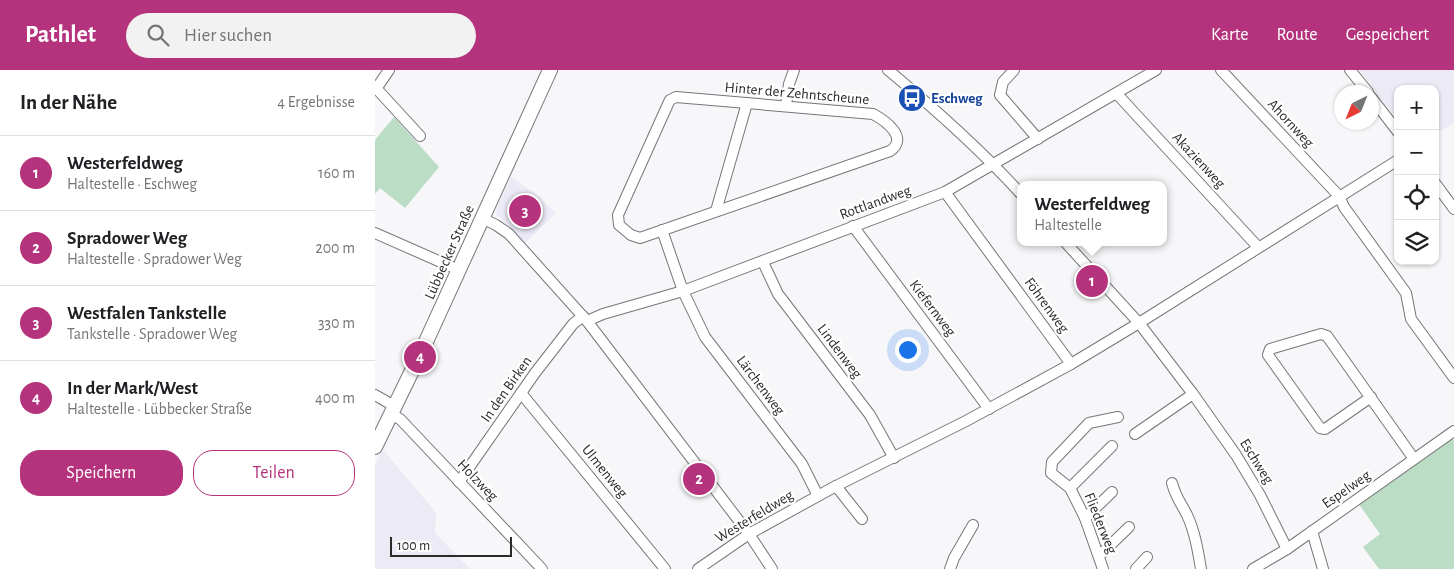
<!DOCTYPE html>
<html lang="de">
<head>
<meta charset="utf-8">
<style>
  :root { --surface:#fff; --page:#f2f2f2; --text:#202124; --muted:#757577; --line:#e0e0e0; --accent:#b5337c }
  body { margin:0; font-family:"Alegreya Sans",sans-serif; background:var(--page); color:var(--text) }
  .controls { position:absolute; right:15px; top:15px; display:grid; overflow:hidden; border-radius:10px; box-shadow:0 1px 4px #0004 }
  .controls button { width:45px; height:45px; display:grid; place-items:center; padding:0; border:0; border-bottom:1px solid var(--line); background:var(--surface); color:var(--text); font:25px sans-serif }
  .compass { position:absolute; left:959px; top:15px; width:45px; height:45px; border-radius:50%; background:var(--surface); box-shadow:0 1px 4px #0004; rotate:223deg }
  .scale { position:absolute; left:15px; bottom:12px; width:122px; box-sizing:border-box; padding-left:5px; border:2px solid #2a2a2b; border-top:0; font-size:14px; line-height:18px; white-space:nowrap; color:#2a2a2b; -webkit-text-stroke:4px #fff; paint-order:stroke }
  .you { position:absolute; left:532px; top:279px; width:18px; height:18px; margin:-12px; border:4px solid #fff; border-radius:50%; background:#1a73e8; box-shadow:0 0 0 8px #1a73e833 }
  .badge { display:grid; place-items:center; width:32px; height:32px; border-radius:50%; background:var(--accent); color:#fff; font-size:16px; font-weight:700 }
  .pin { position:absolute; translate:-50% -50%; border:2px solid #fff; box-shadow:0 1px 5px #0006 }
  .popup { position:absolute; left:642px; top:111px; width:150px; height:65px; box-sizing:border-box; display:grid; place-content:center; border-radius:10px; background:var(--surface); filter:drop-shadow(0 1px 4px #0005); font-size:16px; white-space:nowrap; color:var(--muted) }
  .popup b { font-size:19px; color:var(--text) }
  .popup::after { content:''; position:absolute; left:50%; top:100%; margin-left:-10px; border:10px solid transparent; border-top-color:var(--surface) }
  .list { margin:0; padding:0; list-style:none }
  h2 { display:flex; justify-content:space-between; align-items:center; height:65px; margin:0; padding:0 20px; font-size:21px }
  h2 small { font-size:16px; font-weight:400; color:var(--muted) }
  .list li { display:grid; grid-template-columns:32px 1fr auto; gap:15px; align-items:center; box-sizing:border-box; height:75px; padding:0 20px; border-top:1px solid var(--line) }
  .list b { display:block; font-size:19px; white-space:nowrap }
  .list p { margin:0; font-size:16px; white-space:nowrap; color:var(--muted) }
  .list em { font-size:16px; font-style:normal; color:var(--muted) }
  .actions { display:flex; gap:10px; padding:15px 20px }
  .actions a { flex:1; padding:11px 0; border:1px solid var(--accent); border-radius:20px; text-align:center; font-size:18px; color:var(--accent) }
  .actions .main { background:var(--accent); color:#fff }
  .icon { flex:none; width:28px; height:28px; fill:none; stroke:currentColor; stroke-width:2; stroke-linecap:round; stroke-linejoin:round }
  .map { position:relative; flex:none; width:1079px; height:499px; overflow:hidden }
  header { display:flex; align-items:center; gap:30px; box-sizing:border-box; height:70px; padding:0 25px; background:var(--accent); color:#fff }
  header strong { font-size:24px }
  nav { display:flex; gap:28px; margin-inline-start:auto; font-size:18px }
  .search { width:350px; height:45px; background:var(--page); display:flex; align-items:center; gap:12px; box-sizing:border-box; padding:0 18px; border-radius:28px; color:var(--muted); font-size:19px }
  main { display:flex }
  aside { flex:1; background:var(--surface) }
  .map>svg:first-child { display:block }
  .built { fill:#ebeaf5 }
  .green { fill:#bcddc5 }
  .lines { fill:none; stroke-linecap:round; stroke-linejoin:round }
  .street-casing { stroke:#767579; stroke-width:12 }
  .secondary-casing { stroke:#767579; stroke-width:16 }
  .street { stroke:#fff; stroke-width:10 }
  .secondary { stroke:#fff; stroke-width:14 }
  .labels { text-anchor:middle; stroke-width:4.5; stroke-linejoin:round; paint-order:stroke }
  .street-label { font-size:15px; fill:#2a2a2b; stroke:#fff }
  .transit-label { font-size:15px; font-weight:bold; fill:#164399; stroke:#fff; text-anchor:start }
</style>
</head>
<body>
<header>
<strong>Pathlet</strong>
<div class="search"><svg class="icon" aria-label="search" viewBox="0 0 24 24"><circle cx="10" cy="10" r="6"/><path d="M15 15l6 6"/></svg>Hier suchen</div>
<nav><a>Karte</a><a>Route</a><a>Gespeichert</a></nav>
</header>
<main>
<aside>
<h2>In der Nähe<small>4 Ergebnisse</small></h2>
<ul class="list">
<li><span class="badge">1</span><div><b>Westerfeldweg</b><p>Haltestelle · Eschweg</p></div><em>160 m</em></li>
<li><span class="badge">2</span><div><b>Spradower Weg</b><p>Haltestelle · Spradower Weg</p></div><em>200 m</em></li>
<li><span class="badge">3</span><div><b>Westfalen Tankstelle</b><p>Tankstelle · Spradower Weg</p></div><em>330 m</em></li>
<li><span class="badge">4</span><div><b>In der Mark/West</b><p>Haltestelle · Lübbecker Straße</p></div><em>400 m</em></li>
</ul>
<div class="actions"><a class="main">Speichern</a><a>Teilen</a></div>
</aside>
<div class="map">
<svg width="1079" height="499" viewBox="0 0 1079 499">
  <rect width="100%" height="100%" fill="#f7f7fa"/>
  <g class="built">
    <polygon points="985,0 1079,0 1079,53 1060,64 1060,19 1023,19 1023,51"/>
    <polygon points="136,107 158,122 181,143 150,173 122,145 121,140"/>
    <polygon points="8,380 58,439 61,445 60,463 95,499 0,499 0,395"/>
  </g>
  <g class="green">
    <polygon points="19,47 64,97 30,138 5,118 0,124 0,70"/>
    <polygon points="1077,368 1079,371 1079,499 1004,499 988,477 1005,464 983,433"/>
  </g>
  <g class="lines">
    <defs>
      <g id="street">
        <path d="M513 0C560 39 605 79 646 124"/>
        <polyline points="639,0 628,12 625,25 663,69"/>
        <polyline points="846,0 964,126 969,137 1031,223 1036,249 1079,308"/>
        <polyline points="975,0 993,22"/>
        <polyline points="0,17 45,66"/>
        <polyline points="1,19 14,0"/>
        <polyline points="742,24 883,177"/>
        <path d="M301 27 498 44C511 51 534 68 515 81L265 168 256 165 244 155 243 145 293 34 295 30Z"/>
        <polyline points="996,27 1023,62"/>
        <polyline points="411,35 414,14 419,0"/>
        <polyline points="1060,113 1079,139"/>
        <polyline points="570,122 696,294"/>
        <polyline points="341,141 372,33"/>
        <polyline points="107,148 121,155 134,164 212,251 374,464 397,499"/>
        <polyline points="478,156 614,339"/>
        <polyline points="287,160 308,221 330,267 427,394 443,426"/>
        <polyline points="0,163 84,200"/>
        <polyline points="690,172 764,253 818,324 861,385 885,425 912,479"/>
        <polyline points="388,192 403,224 495,345 519,388"/>
        <polyline points="212,251 228,244 308,221 570,122 781,0"/>
        <polyline points="146,323 290,499"/>
        <polyline points="0,325 21,337"/>
        <polyline points="996,327 950,359 945,358 893,285 895,279 946,264 952,266 1039,389"/>
        <polyline points="17,344 26,350 167,499"/>
        <polyline points="760,364 818,324"/>
        <polyline points="84,412 160,303 198,254 208,246"/>
        <path d="M797 413C801 428 806 433 812 445 820 462 823 481 826 499"/>
        <polyline points="461,416 487,449"/>
        <polyline points="695,418 737,376"/>
        <polyline points="710,448 737,422"/>
        <polyline points="937,461 948,499"/>
        <polyline points="724,486 754,457"/>
        <polyline points="323,499 374,464 461,416 591,351 696,294 764,253 1023,90"/>
        <polyline points="575,499 579,488 598,455"/>
        <polyline points="728,499 710,448 695,418 676,403 677,392 714,353 743,347"/>
        <polyline points="761,499 772,487"/>
        <polyline points="878,499 912,479 1079,361"/>
      </g>
      <polyline id="secondary" points="0,377 49,276 175,0"/>
    </defs>
    <use href="#street" class="street-casing"/>
    <use href="#secondary" class="secondary-casing"/>
    <use href="#street" class="street"/>
    <use href="#secondary" class="secondary"/>
  </g>
  <defs>
    <symbol id="bus-disc" viewBox="-11 -11 22 22"><circle r="9.5" fill="#1a4fb4" stroke="#fff"/><path d="M-5-6H5V4H4V6H2V4H-2V6H-4V4H-5ZM-3.5-4V0h7V-4ZM-3.5 1.2v1.5H-2V1.2ZM2 1.2v1.5H3.5V1.2Z" fill="#fff"/></symbol>
  </defs>
  <g fill-rule="evenodd">
    <use href="#bus-disc" x="521" y="12" width="32" height="32"/>
  </g>
  <g class="labels">
    <g class="street-label">
      <text transform="translate(422 23) rotate(5)" y="5">Hinter der Zehntscheune</text>
      <text transform="translate(916 53) rotate(47)" y="5">Ahornweg</text>
      <text transform="translate(824 90) rotate(47)" y="5">Akazienweg</text>
      <text transform="translate(500 132) rotate(-20)" y="5">Rottlandweg</text>
      <text transform="translate(74 182) rotate(-66)" y="5">Lübbecker Straße</text>
      <text transform="translate(672 235) rotate(54)" y="5">Föhrenweg</text>
      <text transform="translate(558 238) rotate(53)" y="5">Kiefernweg</text>
      <text transform="translate(465 281) rotate(53)" y="5">Lindenweg</text>
      <text transform="translate(386 315) rotate(53)" y="5">Lärchenweg</text>
      <text transform="translate(131 319) rotate(-55)" y="5">In den Birken</text>
      <text transform="translate(882 391) rotate(58)" y="5">Eschweg</text>
      <text transform="translate(230 401) rotate(51)" y="5">Ulmenweg</text>
      <text transform="translate(103 410) rotate(46)" y="5">Holzweg</text>
      <text transform="translate(971 419) rotate(-35)" y="5">Espelweg</text>
      <text transform="translate(379 446) rotate(-31)" y="5">Westerfeldweg</text>
      <text transform="translate(726 453) rotate(68)" y="5">Fliederweg</text>
    </g>
    <g class="transit-label">
      <text x="556" y="33">Eschweg</text>
    </g>
  </g>
</svg>
<div class="controls">
<button>+</button>
<button>−</button>
<button><svg class="icon" aria-label="locate" viewBox="0 0 24 24"><circle cx="12" cy="12" r="6"/><path d="M12 2v4M12 18v4M2 12h4M18 12h4"/></svg></button>
<button><svg class="icon" aria-label="layers" viewBox="0 0 24 24"><path d="M12 4l9 5-9 5-9-5zM3 14l9 5 9-5"/></svg></button>
</div>
<svg class="compass" viewBox="-18 -18 36 36"><path d="M0-13l5 13h-10z" fill="#e53935"/><path d="M0 13l5-13h-10z" fill="#757577"/></svg>
<div class="scale">100 m</div>
<div class="you"></div>
<div class="pin badge" style="left:717px;top:211px">1</div>
<div class="popup"><b>Westerfeldweg</b>Haltestelle</div>
<div class="pin badge" style="left:324px;top:409px">2</div>
<div class="pin badge" style="left:150px;top:141px">3</div>
<div class="pin badge" style="left:45px;top:287px">4</div>
</div>
</main>
</body>
</html>
